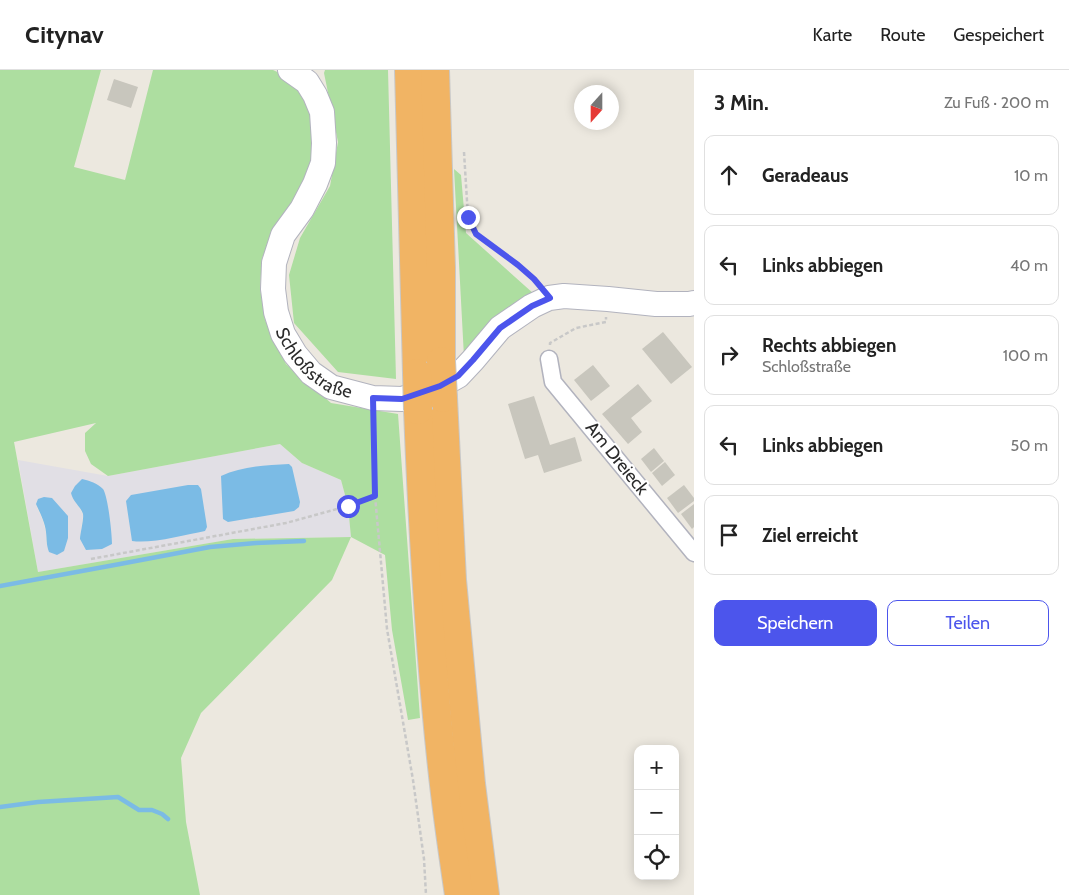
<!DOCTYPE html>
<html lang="de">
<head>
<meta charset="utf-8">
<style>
  :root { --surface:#fff; --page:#f6f6f6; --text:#222; --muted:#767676; --line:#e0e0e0; --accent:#4c55ec }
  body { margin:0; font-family:Cabin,sans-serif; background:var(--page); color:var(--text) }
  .controls { position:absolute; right:15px; bottom:15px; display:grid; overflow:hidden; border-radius:10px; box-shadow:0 2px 12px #0003 }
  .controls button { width:45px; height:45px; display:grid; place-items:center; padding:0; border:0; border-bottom:1px solid var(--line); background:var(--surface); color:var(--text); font:25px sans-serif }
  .compass { position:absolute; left:574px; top:15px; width:45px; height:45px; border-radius:50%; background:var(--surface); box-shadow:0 2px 12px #0003; rotate:201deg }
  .stop { position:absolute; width:15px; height:15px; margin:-11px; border:4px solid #4c55ec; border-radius:50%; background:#fff }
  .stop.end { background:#4c55ec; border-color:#fff; box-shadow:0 1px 5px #0008 }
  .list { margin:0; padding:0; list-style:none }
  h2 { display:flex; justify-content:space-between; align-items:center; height:65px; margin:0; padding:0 20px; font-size:21px }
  h2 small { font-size:16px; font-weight:400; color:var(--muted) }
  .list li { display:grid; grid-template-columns:32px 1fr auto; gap:15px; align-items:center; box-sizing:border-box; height:80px; margin:0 10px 10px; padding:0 10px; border:1px solid var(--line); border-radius:10px }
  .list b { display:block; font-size:19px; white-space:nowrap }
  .list p { margin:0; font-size:16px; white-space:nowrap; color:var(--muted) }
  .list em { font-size:16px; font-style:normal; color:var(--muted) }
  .actions { display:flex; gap:10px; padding:15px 20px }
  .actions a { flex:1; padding:11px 0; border:1px solid var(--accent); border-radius:10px; text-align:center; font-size:18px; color:var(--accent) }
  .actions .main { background:var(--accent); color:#fff }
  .icon { flex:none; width:28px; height:28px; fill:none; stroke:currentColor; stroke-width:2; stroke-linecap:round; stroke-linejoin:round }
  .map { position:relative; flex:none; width:694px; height:825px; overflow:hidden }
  header { display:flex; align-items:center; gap:30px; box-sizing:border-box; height:70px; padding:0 25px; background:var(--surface); border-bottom:1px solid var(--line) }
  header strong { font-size:24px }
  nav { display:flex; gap:28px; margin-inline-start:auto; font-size:18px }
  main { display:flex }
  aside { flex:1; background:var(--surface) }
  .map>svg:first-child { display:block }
  .industrial { fill:#e1dfe5; fill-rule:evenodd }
  .green { fill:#addea0; fill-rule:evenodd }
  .water { fill:#7bbbe5 }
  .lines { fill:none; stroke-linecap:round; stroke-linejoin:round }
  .stream { stroke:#7bbbe5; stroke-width:4.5 }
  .building { fill:#c8c6bd }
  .street-casing { stroke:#b2b3be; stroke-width:19 }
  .secondary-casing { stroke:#b2b3be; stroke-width:26 }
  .highway-casing { stroke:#c8c8c8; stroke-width:30 }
  .path { stroke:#c8c8c8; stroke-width:2.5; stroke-dasharray:4 2.5; stroke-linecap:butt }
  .street { stroke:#fff; stroke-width:16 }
  .secondary { stroke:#fff; stroke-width:24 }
  .highway { stroke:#f1b464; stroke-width:28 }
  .highway-bridge-casing { stroke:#c8c8c8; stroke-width:30; stroke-linecap:butt }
  .highway-bridge { stroke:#f1b464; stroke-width:28 }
  .route { stroke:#4c55ec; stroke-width:6 }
  .labels { text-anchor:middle; stroke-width:4; stroke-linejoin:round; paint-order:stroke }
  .street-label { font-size:18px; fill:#2b2b2b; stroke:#fff }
</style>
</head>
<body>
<header>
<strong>Citynav</strong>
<nav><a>Karte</a><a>Route</a><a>Gespeichert</a></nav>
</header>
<main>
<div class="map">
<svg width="694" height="825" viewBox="0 0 694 825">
  <rect width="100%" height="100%" fill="#ece8df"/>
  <path class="industrial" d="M280 374 302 393 341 410 348 436 351 467 233 469 38 502 18 390 108 406ZM73 429 112 474 80 469 83 445 79 437ZM36 435 64 481 46 473V463L43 451Z"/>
  <g class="green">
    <path d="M0 0H101L74 97 125 110 153 0H273L288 7 301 24 310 43 314 65 312 87 307 106 300 121 277 158 262 188 260 218 265 250 286 294 331 333 398 344 420 648 408 650 392 560 385 485 351 467 332 510 201 643 181 688 186 752 200 825H0ZM96 353 85 363V381L91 394 108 406 280 374 302 393 341 410 348 436 351 467 233 469 38 502 14 372Z"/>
    <polygon points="325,0 388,0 396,309 338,302 294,253 289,205 300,168 330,116 338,72 324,3"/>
    <polygon points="454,99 461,105 466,163 534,224 464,287"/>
  </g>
  <g class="water">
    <path d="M289 394 292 397 300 432 299 437 294 441 228 452 223 449 221 406C242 396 267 395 289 394Z"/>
    <path d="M82 409C90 411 97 413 103 419 108 426 112 464 112 474L102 479 86 480 80 469C80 464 84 449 83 444 81 437 73 432 71 423L75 416Z"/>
    <path d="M188 415H198L201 419 207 457 205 461C185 465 151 474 132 471L126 431 131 425Z"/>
    <path d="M44 427 52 428 68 446V468L64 481 57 485 49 482C46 473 47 471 46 462 45 452 40 443 36 434L38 429Z"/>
  </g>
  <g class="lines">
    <g class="stream">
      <polyline points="0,516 120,494 210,477 256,473 304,471"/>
      <polyline points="0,737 38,732 118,727 139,740 152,740 162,744 168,749"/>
    </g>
  </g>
  <g class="building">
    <polygon points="114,9 138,17 131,38 107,30"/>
    <polygon points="663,262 692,297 671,314 642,279"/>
    <polygon points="593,295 610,316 591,331 574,310"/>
    <polygon points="638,314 652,331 631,348 642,362 628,374 602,344"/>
    <polygon points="534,326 550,375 575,367 582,391 544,403 538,385 525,389 508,334"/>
    <polygon points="654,378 664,391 651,402 641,389"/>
    <polygon points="665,392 675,405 662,416 652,403"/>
    <polygon points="684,415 694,428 694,431 678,443 667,428"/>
    <polygon points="694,434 694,457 692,459 681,444"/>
  </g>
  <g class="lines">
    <defs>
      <polyline id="street" points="549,289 553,312 694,483"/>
      <g id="secondary">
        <path id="s1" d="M290 0 307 12 315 25 322 42 324 73 323 93 315 114 302 139 283 165 274 193 273 219 276 242 283 264 295 284 311 303 331 317 373 328 402 329 440 316 458 306 473 290 500 258 532 236 549 228 564 226 608 229 656 234H689L694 233"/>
      </g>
      <g id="highway">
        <polyline points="409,0 417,303"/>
        <polyline points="435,0 441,198 441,291"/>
        <polyline points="443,328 452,510 471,714 485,825"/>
        <path d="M418 340C423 468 430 596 445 723 449 757 454 791 459 825"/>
      </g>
    </defs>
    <use href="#street" class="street-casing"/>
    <use href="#secondary" class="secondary-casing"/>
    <use href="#highway" class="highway-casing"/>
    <g class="path">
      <polyline points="464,82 468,147 476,164 518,195 538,214"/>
      <polyline points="550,275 550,273 576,258 606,252 606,247"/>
      <polyline points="374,348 375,426 387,559 413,710 424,789 426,825"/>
      <polyline points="91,489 286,453 348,436 375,426"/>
    </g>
    <use href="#street" class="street"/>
    <use href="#secondary" class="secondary"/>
    <use href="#highway" class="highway"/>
    <defs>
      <g id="highway-bridge">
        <polyline points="441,291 443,328"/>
        <polyline points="417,303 418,340"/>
      </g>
    </defs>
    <use href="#highway-bridge" class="highway-bridge-casing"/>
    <use href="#highway-bridge" class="highway-bridge"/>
  </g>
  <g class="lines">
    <polyline class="route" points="348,436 375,426 373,328 402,329 440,316 458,306 473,290 500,258 532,236 550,228 534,209 518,195 476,164 468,147"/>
  </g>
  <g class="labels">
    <g class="street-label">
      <text dy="6" stroke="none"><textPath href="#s1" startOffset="334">Schloßstraße</textPath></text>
      <text transform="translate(617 388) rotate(51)" y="6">Am Dreieck</text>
    </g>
  </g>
</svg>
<div class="controls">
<button>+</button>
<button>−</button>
<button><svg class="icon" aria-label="locate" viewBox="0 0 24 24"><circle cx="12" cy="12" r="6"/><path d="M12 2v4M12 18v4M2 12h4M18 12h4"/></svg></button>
</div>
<svg class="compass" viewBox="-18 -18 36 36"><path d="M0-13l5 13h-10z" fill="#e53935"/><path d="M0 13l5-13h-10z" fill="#767676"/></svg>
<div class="stop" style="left:348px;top:436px"></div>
<div class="stop end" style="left:468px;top:147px"></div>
</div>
<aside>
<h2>3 Min.<small>Zu Fuß · 200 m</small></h2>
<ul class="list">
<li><svg class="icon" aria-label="ahead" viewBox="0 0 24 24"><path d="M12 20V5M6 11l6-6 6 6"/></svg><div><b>Geradeaus</b></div><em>10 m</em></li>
<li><svg class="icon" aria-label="left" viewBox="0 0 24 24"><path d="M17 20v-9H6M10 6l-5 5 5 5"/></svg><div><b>Links abbiegen</b></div><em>40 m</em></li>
<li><svg class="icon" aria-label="right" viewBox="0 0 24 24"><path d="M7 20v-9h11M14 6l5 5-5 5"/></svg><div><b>Rechts abbiegen</b><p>Schloßstraße</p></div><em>100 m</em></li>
<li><svg class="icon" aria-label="left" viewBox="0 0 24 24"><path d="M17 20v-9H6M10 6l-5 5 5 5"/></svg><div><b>Links abbiegen</b></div><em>50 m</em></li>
<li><svg class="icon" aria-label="arrive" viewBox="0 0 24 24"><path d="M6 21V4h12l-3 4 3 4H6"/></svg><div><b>Ziel erreicht</b></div></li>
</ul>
<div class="actions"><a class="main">Speichern</a><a>Teilen</a></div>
</aside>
</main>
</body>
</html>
